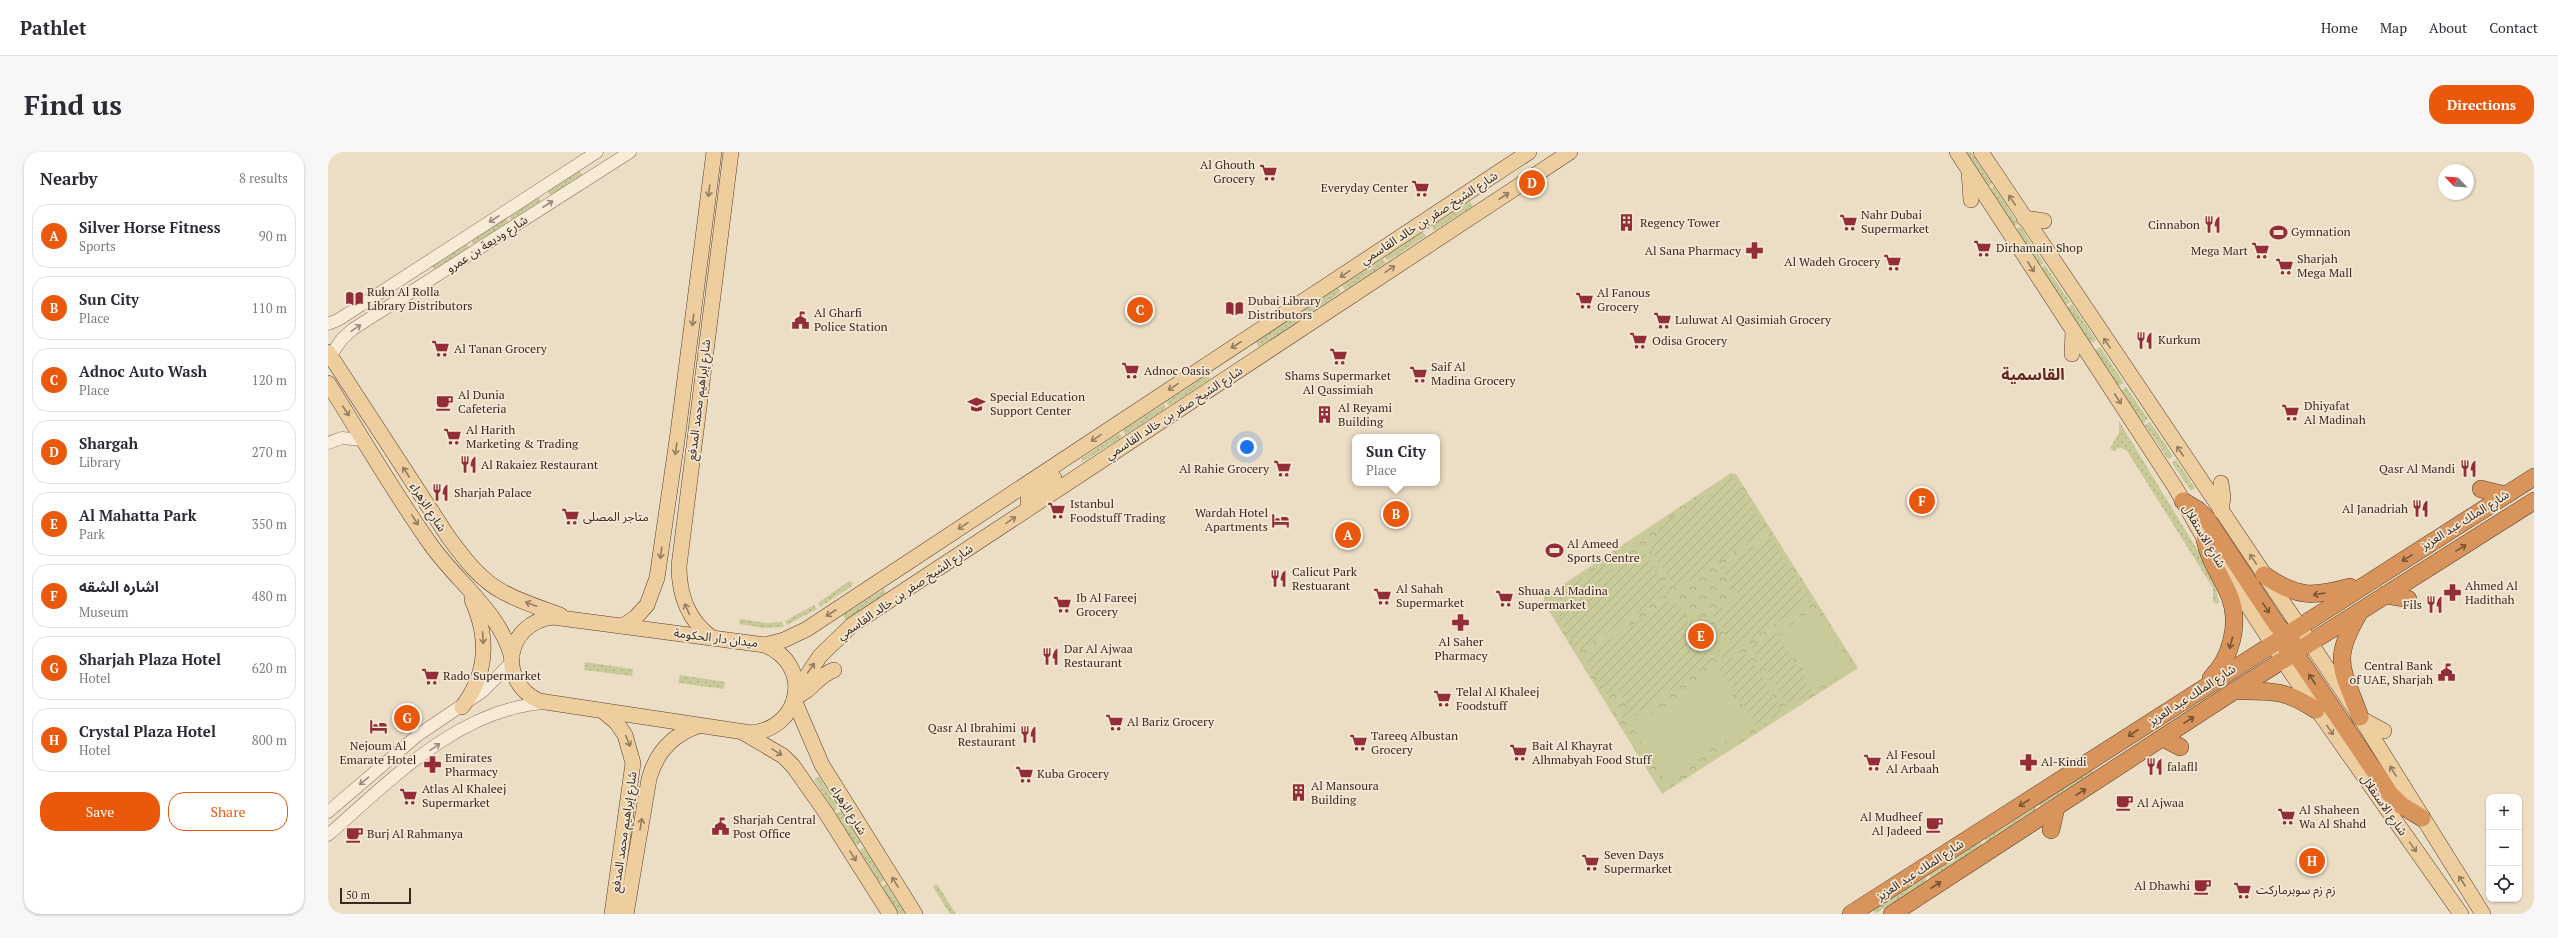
<!DOCTYPE html>
<html lang="en">
<head>
<meta charset="utf-8">
<style>
  :root { --surface:#fff; --page:#f7f7f7; --text:#2b2b33; --muted:#7c7c81; --line:#e1e1e2; --accent:#ea580c }
  body { margin:0; font-family:"PT Serif","Noto Sans Arabic",serif; background:var(--page); color:var(--text) }
  .controls { position:absolute; right:12px; bottom:12px; display:grid; overflow:hidden; border-radius:8px; box-shadow:0 1px 3px #0004 }
  .controls button { width:36px; height:36px; display:grid; place-items:center; padding:0; border:0; border-bottom:1px solid var(--line); background:var(--surface); color:var(--text); font:20px sans-serif }
  .compass { position:absolute; left:2110px; top:12px; width:36px; height:36px; border-radius:50%; background:var(--surface); box-shadow:0 1px 3px #0004; rotate:295deg }
  .scale { position:absolute; left:12px; bottom:10px; width:71px; box-sizing:border-box; padding-left:4px; border:2px solid #38291f; border-top:0; font-size:11px; line-height:14px; white-space:nowrap; color:#38291f; -webkit-text-stroke:3px #f4e8d5; paint-order:stroke }
  .you { position:absolute; left:919px; top:295px; width:14px; height:14px; margin:-10px; border:3px solid #fff; border-radius:50%; background:#1a73e8; box-shadow:0 0 0 6px #1a73e833 }
  .badge { display:grid; place-items:center; width:26px; height:26px; border-radius:50%; background:var(--accent); color:#fff; font-size:13px; font-weight:700 }
  .pin { position:absolute; translate:-50% -50%; border:2px solid #fff; box-shadow:0 1px 4px #0006 }
  .popup { position:absolute; left:1024px; top:282px; width:88px; height:52px; box-sizing:border-box; display:grid; place-content:center; border-radius:8px; background:var(--surface); filter:drop-shadow(0 1px 3px #0005); font-size:13px; white-space:nowrap; color:var(--muted) }
  .popup b { font-size:15px; color:var(--text) }
  .popup::after { content:''; position:absolute; left:50%; top:100%; margin-left:-8px; border:8px solid transparent; border-top-color:var(--surface) }
  .list { margin:0; padding:0; list-style:none }
  h2 { display:flex; justify-content:space-between; align-items:center; height:52px; margin:0; padding:0 16px; font-size:17px }
  h2 small { font-size:13px; font-weight:400; color:var(--muted) }
  .list li { display:grid; grid-template-columns:26px 1fr auto; gap:12px; align-items:center; box-sizing:border-box; height:64px; margin:0 8px 8px; padding:0 8px; border:1px solid var(--line); border-radius:16px }
  .list b { display:block; font-size:15px; white-space:nowrap }
  .list p { margin:0; font-size:13px; white-space:nowrap; color:var(--muted) }
  .list em { font-size:13px; font-style:normal; color:var(--muted) }
  .actions { display:flex; gap:8px; padding:12px 16px }
  .actions a { flex:1; padding:9px 0; border:1px solid var(--accent); border-radius:16px; text-align:center; font-size:14px; color:var(--accent) }
  .actions .main { background:var(--accent); color:#fff }
  .icon { flex:none; width:22px; height:22px; fill:none; stroke:currentColor; stroke-width:2; stroke-linecap:round; stroke-linejoin:round }
  .map { position:relative; flex:none; width:2206px; height:762px; overflow:hidden; border-radius:16px }
  header { display:flex; align-items:center; gap:24px; box-sizing:border-box; height:56px; padding:0 20px; background:var(--surface); border-bottom:1px solid var(--line) }
  header strong { font-size:19px }
  nav { display:flex; gap:22px; margin-inline-start:auto; font-size:14px }
  .intro { display:flex; align-items:center; justify-content:space-between; box-sizing:border-box; height:96px; padding:0 24px }
  h1 { margin:0; font-size:28px }
  .button { padding:10px 18px; border-radius:16px; background:var(--accent); color:#fff; font-size:14px; font-weight:700 }
  main { display:flex; gap:24px; padding:0 24px }
  aside { flex:1; background:var(--surface); border-radius:16px; box-shadow:0 1px 3px #0004 }
  .map>svg:first-child { display:block }
  .grass { fill:url(#grass-dots) }
  .park { fill:url(#park-crowns) }
  .garden { fill:url(#garden-furrows) }
  .pitch { fill:#c9ca99 }
  .lines { fill:none; stroke-linecap:round; stroke-linejoin:round }
  .minor-casing { stroke:#876f5c; stroke-width:13 }
  .major-casing { stroke:#553e30; stroke-width:16 }
  .highway-casing { stroke:#553e30; stroke-width:18 }
  .minor { stroke:#f7ebd8; stroke-width:12 }
  .major { stroke:#eece9f; stroke-width:15 }
  .highway { stroke:#d8945a; stroke-width:17 }
  .oneway { stroke:#937c5f }
  .oneway2 { stroke:#988a7c }
  .oneway3 { stroke:#785437 }
  .labels { text-anchor:middle; stroke-width:3.5; stroke-linejoin:round; paint-order:stroke }
  .poi-label { font-size:12px; fill:#38291f; stroke:#f4e8d5; text-anchor:start }
  .street-label { font-size:12px; fill:#38291f; stroke:#f4e8d5 }
  .district-label { font-size:16px; font-weight:bold; fill:#622820; stroke:#f4e8d5 }
</style>
</head>
<body>
<header>
<strong>Pathlet</strong>
<nav><a>Home</a><a>Map</a><a>About</a><a>Contact</a></nav>
</header>
<div class="intro"><h1>Find us</h1><a class="button">Directions</a></div>
<main>
<aside>
<h2>Nearby<small>8 results</small></h2>
<ul class="list">
<li><span class="badge">A</span><div><b>Silver Horse Fitness</b><p>Sports</p></div><em>90 m</em></li>
<li><span class="badge">B</span><div><b>Sun City</b><p>Place</p></div><em>110 m</em></li>
<li><span class="badge">C</span><div><b>Adnoc Auto Wash</b><p>Place</p></div><em>120 m</em></li>
<li><span class="badge">D</span><div><b>Shargah</b><p>Library</p></div><em>270 m</em></li>
<li><span class="badge">E</span><div><b>Al Mahatta Park</b><p>Park</p></div><em>350 m</em></li>
<li><span class="badge">F</span><div><b>اشاره الشقه</b><p>Museum</p></div><em>480 m</em></li>
<li><span class="badge">G</span><div><b>Sharjah Plaza Hotel</b><p>Hotel</p></div><em>620 m</em></li>
<li><span class="badge">H</span><div><b>Crystal Plaza Hotel</b><p>Hotel</p></div><em>800 m</em></li>
</ul>
<div class="actions"><a class="main">Save</a><a>Share</a></div>
</aside>
<div class="map">
<svg width="2206" height="762" viewBox="0 0 2206 762">
  <defs>
    <pattern id="grass-dots" width="8" height="8" patternUnits="userSpaceOnUse"><rect width="8" height="8" fill="#c9ca99"/><path d="M2 2h.1M6 6h.1" fill="none" stroke="#adae83" stroke-width="1.8" stroke-linecap="round"/></pattern>
    <pattern id="park-crowns" width="20" height="18" patternUnits="userSpaceOnUse"><rect width="20" height="18" fill="#c9ca99"/><path d="M2 6a3 3 0 1 1 6 0M12 15a3 3 0 1 1 6 0" fill="none" stroke="#adae83"/></pattern>
    <pattern id="garden-furrows" width="10" height="10" patternUnits="userSpaceOnUse"><rect width="10" height="10" fill="#c9ca99"/><path d="M-1 1l2-2M0 10L10 0M9 11l2-2" fill="none" stroke="#adae83"/></pattern>
  </defs>
  <rect width="100%" height="100%" fill="#ecddc5"/>
  <g class="grass">
    <polygon points="1636,0 1643,0 1664,32 1659,35"/>
    <polygon points="251,18 254,23 223,44 219,39"/>
    <polygon points="1666,34 1690,72 1685,75 1661,38"/>
    <polygon points="210,45 213,49 184,69 181,64"/>
    <polygon points="1142,49 1145,54 1106,79 1104,74"/>
    <polygon points="178,66 181,71 146,93 143,88"/>
    <polygon points="1692,74 1716,111 1712,114 1687,78"/>
    <polygon points="1095,80 1098,84 1060,109 1057,105"/>
    <polygon points="138,91 141,96 107,118 104,114"/>
    <polygon points="1055,107 1058,111 1017,138 1014,133"/>
    <polygon points="1717,113 1742,150 1737,154 1712,117"/>
    <polygon points="1010,136 1013,140 972,168 969,163"/>
    <polygon points="1744,152 1768,188 1762,192 1738,156"/>
    <polygon points="966,165 969,170 931,195 928,190"/>
    <polygon points="1772,195 1796,231 1790,234 1766,199"/>
    <polygon points="879,223 882,227 841,254 838,250"/>
    <polygon points="1798,235 1820,267 1815,271 1793,239"/>
    <polygon points="836,252 838,256 797,283 795,278"/>
    <polygon points="1791,269 1884,422 1891,449 1889,452 1885,450 1885,436 1799,299 1792,295 1786,299 1782,296 1791,281"/>
    <polygon points="1822,270 1845,304 1840,307 1817,273"/>
    <polygon points="791,281 794,285 753,311 754,306"/>
    <polygon points="1848,308 1867,336 1863,339 1844,311"/>
    <polygon points="521,429 525,431 524,434 492,455 490,451"/>
    <polygon points="556,437 558,441 518,468 515,463"/>
    <polygon points="486,453 489,457 459,473 457,469"/>
    <polygon points="412,467 439,471 454,470 456,475 436,476 411,472"/>
    <polygon points="257,510 305,517 304,524 256,518"/>
    <polygon points="352,523 397,530 396,537 350,531"/>
    <polygon points="1764,618 1767,622 1714,656 1711,652"/>
    <polygon points="491,625 510,656 506,659 486,627"/>
    <polygon points="1707,655 1709,659 1660,691 1657,687"/>
    <polygon points="513,659 533,691 528,694 508,662"/>
    <polygon points="1652,690 1655,694 1603,727 1601,723"/>
    <polygon points="536,696 556,728 552,731 531,698"/>
    <polygon points="1597,725 1599,729 1547,762 1545,758"/>
    <polygon points="558,732 577,762 571,762 554,735"/>
    <polygon points="609,732 628,762 622,762 605,735"/>
  </g>
  <polygon class="park" points="1403,321 1408,322 1530,516 1334,642 1216,451 1216,445"/>
  <g class="garden">
    <polygon points="1404,326 1407,327 1439,378 1348,437 1320,393 1334,384 1328,376"/>
    <polygon points="1442,384 1483,448 1391,508 1387,501 1403,490 1385,462 1411,444 1393,416"/>
    <polygon points="1295,398 1301,407 1315,398 1341,440 1250,499 1229,466 1242,458 1231,441 1276,412 1281,420 1293,412 1288,403"/>
    <polygon points="1345,449 1349,452 1383,507 1383,511 1296,569 1292,563 1302,557 1290,538 1280,544 1255,505 1339,450"/>
    <polygon points="1447,479 1485,540 1461,555 1423,494"/>
    <polygon points="1413,500 1422,506 1454,560 1429,576 1391,514"/>
  </g>
  <g class="pitch">
    <polygon points="1487,458 1523,515 1488,537 1452,480"/>
    <polygon points="1390,520 1422,573 1336,627 1304,574"/>
  </g>
  <g class="lines">
    <defs>
      <g id="minor">
        <polyline points="0,172 10,168 269,0"/>
        <polyline points="2,204 14,187 25,177 302,0"/>
        <polyline points="0,291 14,286 36,288"/>
        <polyline points="0,660 90,583 155,539 184,510"/>
        <path d="M0 683C62 629 131 556 218 551"/>
      </g>
      <g id="major">
        <polyline points="1629,0 1847,335 1877,388 1964,522 2133,762"/>
        <polyline points="1653,0 2032,565 2155,762"/>
        <polyline points="1641,19 1643,48"/>
        <polyline points="1696,66 1716,69"/>
        <path d="M0 200 121 386C136 406 152 428 175 440 193 450 213 456 232 463"/>
        <polyline points="1744,202 1745,179"/>
        <path d="M0 231C34 285 66 341 103 393 130 431 172 460 184 506"/>
        <polyline points="702,355 700,349 701,343 726,326"/>
        <polyline points="1893,359 1895,345 1893,331"/>
        <path d="M225 465 437 493C485 513 474 576 423 581L211 549C168 528 178 471 225 465Z"/>
        <polyline points="295,474 308,465 319,453 329,426 350,281 386,0"/>
        <path d="M384 486C360 468 351 444 351 414L403 0"/>
        <polyline points="437,493 456,488 479,477 1201,0"/>
        <polyline points="468,540 492,504 524,473 1242,0"/>
        <path d="M467 545C483 540 490 523 506 518"/>
        <polyline points="466,548 494,613 587,762"/>
        <path d="M134 555C160 521 161 486 144 448"/>
        <polyline points="276,560 288,570 297,583 305,611 284,762"/>
        <polyline points="2032,566 2056,579"/>
        <polyline points="416,581 455,604 465,614 496,658 562,762"/>
        <path d="M298 762 321 627C328 601 344 583 370 574"/>
      </g>
      <g id="highway">
        <polyline points="2153,337 2177,343"/>
        <polyline points="1855,349 1870,358 1879,367 1949,473 1964,489"/>
        <path d="M1877 388C1881 409 1894 425 1902 445 1912 472 1903 506 1883 526"/>
        <path d="M1936 423C1969 446 1985 445 2022 435"/>
        <polyline points="2057,443 2080,447"/>
        <path d="M2030 463C2002 510 2016 519 2032 565"/>
        <polyline points="1958,495 1967,501 1976,514 2062,642 2073,653 2094,666"/>
        <path d="M1906 539C1944 539 1956 537 1988 558"/>
        <polyline points="1835,586 1852,595"/>
        <polyline points="1723,678 1728,656"/>
        <polyline points="1523,762 2206,325"/>
        <polyline points="1564,762 1906,539 2206,349"/>
      </g>
    </defs>
    <use href="#minor" class="minor-casing"/>
    <use href="#major" class="major-casing"/>
    <use href="#highway" class="highway-casing"/>
    <use href="#minor" class="minor"/>
    <use href="#major" class="major"/>
    <use href="#highway" class="highway"/>
  </g>
  <defs><path id="oneway-shaft" d="M-6 0H5M1.5-3L5.5 0L1.5 3" fill="none" stroke-width="1.6" stroke-linecap="round" stroke-linejoin="round"/></defs>
  <g class="oneway">
    <use href="#oneway-shaft" transform="translate(381 39) rotate(97)"/>
    <use href="#oneway-shaft" transform="translate(1176 44) rotate(-33)"/>
    <use href="#oneway-shaft" transform="translate(1684 48) rotate(-124)"/>
    <use href="#oneway-shaft" transform="translate(1703 115) rotate(57)"/>
    <use href="#oneway-shaft" transform="translate(1062 117) rotate(-34)"/>
    <use href="#oneway-shaft" transform="translate(1017 122) rotate(146)"/>
    <use href="#oneway-shaft" transform="translate(365 168) rotate(97)"/>
    <use href="#oneway-shaft" transform="translate(1779 191) rotate(-124)"/>
    <use href="#oneway-shaft" transform="translate(908 193) rotate(147)"/>
    <use href="#oneway-shaft" transform="translate(845 235) rotate(146)"/>
    <use href="#oneway-shaft" transform="translate(1790 247) rotate(57)"/>
    <use href="#oneway-shaft" transform="translate(18 259) rotate(57)"/>
    <use href="#oneway-shaft" transform="translate(768 286) rotate(146)"/>
    <use href="#oneway-shaft" transform="translate(348 297) rotate(98)"/>
    <use href="#oneway-shaft" transform="translate(1852 299) rotate(-124)"/>
    <use href="#oneway-shaft" transform="translate(78 320) rotate(-123)"/>
    <use href="#oneway-shaft" transform="translate(87 368) rotate(58)"/>
    <use href="#oneway-shaft" transform="translate(683 368) rotate(-34)"/>
    <use href="#oneway-shaft" transform="translate(635 374) rotate(146)"/>
    <use href="#oneway-shaft" transform="translate(333 401) rotate(98)"/>
    <use href="#oneway-shaft" transform="translate(1925 407) rotate(-124)"/>
    <use href="#oneway-shaft" transform="translate(203 452) rotate(-159)"/>
    <use href="#oneway-shaft" transform="translate(359 457) rotate(-114)"/>
    <use href="#oneway-shaft" transform="translate(503 461) rotate(147)"/>
    <use href="#oneway-shaft" transform="translate(155 486) rotate(86)"/>
    <use href="#oneway-shaft" transform="translate(483 516) rotate(-54)"/>
    <use href="#oneway-shaft" transform="translate(2002 578) rotate(55)"/>
    <use href="#oneway-shaft" transform="translate(300 589) rotate(67)"/>
    <use href="#oneway-shaft" transform="translate(449 600) rotate(32)"/>
    <use href="#oneway-shaft" transform="translate(2065 619) rotate(-122)"/>
    <use href="#oneway-shaft" transform="translate(313 672) rotate(-80)"/>
    <use href="#oneway-shaft" transform="translate(2085 695) rotate(55)"/>
    <use href="#oneway-shaft" transform="translate(525 704) rotate(58)"/>
    <use href="#oneway-shaft" transform="translate(2134 729) rotate(-123)"/>
    <use href="#oneway-shaft" transform="translate(567 730) rotate(-122)"/>
  </g>
  <g class="oneway2">
    <use href="#oneway-shaft" transform="translate(220 52) rotate(-33)"/>
    <use href="#oneway-shaft" transform="translate(166 67) rotate(147)"/>
    <use href="#oneway-shaft" transform="translate(28 176) rotate(-34)"/>
    <use href="#oneway-shaft" transform="translate(107 595) rotate(-35)"/>
    <use href="#oneway-shaft" transform="translate(36 629) rotate(140)"/>
  </g>
  <g class="oneway3">
    <use href="#oneway-shaft" transform="translate(2133 396) rotate(-32)"/>
    <use href="#oneway-shaft" transform="translate(2079 406) rotate(148)"/>
    <use href="#oneway-shaft" transform="translate(1991 442) rotate(171)"/>
    <use href="#oneway-shaft" transform="translate(1938 456) rotate(56)"/>
    <use href="#oneway-shaft" transform="translate(1903 491) rotate(105)"/>
    <use href="#oneway-shaft" transform="translate(1984 527) rotate(-123)"/>
    <use href="#oneway-shaft" transform="translate(1861 568) rotate(-33)"/>
    <use href="#oneway-shaft" transform="translate(1805 581) rotate(147)"/>
    <use href="#oneway-shaft" transform="translate(1753 640) rotate(-33)"/>
    <use href="#oneway-shaft" transform="translate(1696 651) rotate(147)"/>
    <use href="#oneway-shaft" transform="translate(1608 733) rotate(-33)"/>
  </g>
  <defs>
    <symbol id="supermarket-bare" viewBox="-9 -9 18 18"><path d="M-6-5.5h2.5l.6 2H6L4.5 2H-2.5L-4.4-4H-6ZM-1.5 3.2a1.3 1.3 0 1 0 .1 0ZM3 3.2a1.3 1.3 0 1 0 .1 0Z" fill="#932e39" stroke="#f4e8d5" stroke-width="2.5" paint-order="stroke"/></symbol>
    <symbol id="building-bare" viewBox="-9 -9 18 18"><path d="M-4-6H4V6H1V3H-1V6H-4ZM-2.5-4.3h1.7v1.8h-1.7ZM.8-4.3h1.7v1.8H.8ZM-2.5-1h1.7V.8h-1.7ZM.8-1h1.7V.8H.8Z" fill="#932e39" stroke="#f4e8d5" stroke-width="2.5" paint-order="stroke"/></symbol>
    <symbol id="restaurant-bare" viewBox="-9 -9 18 18"><path d="M-5-6h1v4h1v-4h1v4h1v-4h1v5L-1.5 .5V6h-2V.5L-5-1ZM5-6V6H3V1.5H1.5Q1.5-4 5-6Z" fill="#932e39" stroke="#f4e8d5" stroke-width="2.5" paint-order="stroke"/></symbol>
    <symbol id="stadium-bare" viewBox="-9 -9 18 18"><path d="M0-5a6.5 5 0 1 0 0 10a6.5 5 0 1 0 0-10ZM-3.5-1.8h7v3.6h-7Z" fill="#932e39" stroke="#f4e8d5" stroke-width="2.5" paint-order="stroke"/></symbol>
    <symbol id="pharmacy-bare" viewBox="-9 -9 18 18"><path d="M-2-6h4v4h4v4h-4v4h-4v-4h-4v-4h4Z" fill="#932e39" stroke="#f4e8d5" stroke-width="2.5" paint-order="stroke"/></symbol>
    <symbol id="library-bare" viewBox="-9 -9 18 18"><path d="M-6-4Q-3-5.5-.7-3.5V5Q-3 3-6 4ZM6-4Q3-5.5 .7-3.5V5Q3 3 6 4Z" fill="#932e39" stroke="#f4e8d5" stroke-width="2.5" paint-order="stroke"/></symbol>
    <symbol id="civic-bare" viewBox="-9 -9 18 18"><path d="M-.6-6.5H3V-4.5H.6V-3L4-1V1h2V6H-6V1h2V-1L-.6-3ZM-1.2 2.5V6h2.4V2.5Z" fill="#932e39" stroke="#f4e8d5" stroke-width="2.5" paint-order="stroke"/></symbol>
    <symbol id="cafe-bare" viewBox="-9 -9 18 18"><path d="M-5.5-4.5H6V0H3Q3 3.5 0 3.5H-2.5Q-5.5 3.5-5.5 0ZM3-3.2v2h1.7v-2ZM-6 4.5H4V6H-6Z" fill="#932e39" stroke="#f4e8d5" stroke-width="2.5" paint-order="stroke"/></symbol>
    <symbol id="school-bare" viewBox="-9 -9 18 18"><path d="M0-5L7-2L0 1L-7-2ZM-4 1L0 2.5L4 1V4Q0 6-4 4Z" fill="#932e39" stroke="#f4e8d5" stroke-width="2.5" paint-order="stroke"/></symbol>
    <symbol id="hotel-bare" viewBox="-9 -9 18 18"><path d="M-6-4.5h1.5V1H6V5H4.5V3h-9V5H-6ZM-4 0a1.8 1.8 0 1 1 3.6 0ZM.5 0V-2.5h3Q6-2.5 6 0Z" fill="#932e39" stroke="#f4e8d5" stroke-width="2.5" paint-order="stroke"/></symbol>
  </defs>
  <g fill-rule="evenodd">
    <use href="#supermarket-bare" x="928" y="8" width="25" height="25"/>
    <use href="#supermarket-bare" x="1080" y="24" width="25" height="25"/>
    <use href="#supermarket-bare" x="1508" y="58" width="25" height="25"/>
    <use href="#building-bare" x="1286" y="58" width="25" height="25"/>
    <use href="#restaurant-bare" x="1872" y="60" width="25" height="25"/>
    <use href="#stadium-bare" x="1938" y="68" width="25" height="25"/>
    <use href="#supermarket-bare" x="1642" y="84" width="25" height="25"/>
    <use href="#pharmacy-bare" x="1414" y="86" width="25" height="25"/>
    <use href="#supermarket-bare" x="1920" y="86" width="25" height="25"/>
    <use href="#supermarket-bare" x="1552" y="98" width="25" height="25"/>
    <use href="#supermarket-bare" x="1944" y="102" width="25" height="25"/>
    <use href="#library-bare" x="14" y="134" width="25" height="25"/>
    <use href="#supermarket-bare" x="1244" y="136" width="25" height="25"/>
    <use href="#library-bare" x="894" y="144" width="25" height="25"/>
    <use href="#civic-bare" x="460" y="156" width="25" height="25"/>
    <use href="#supermarket-bare" x="1322" y="156" width="25" height="25"/>
    <use href="#restaurant-bare" x="1804" y="176" width="25" height="25"/>
    <use href="#supermarket-bare" x="1298" y="176" width="25" height="25"/>
    <use href="#supermarket-bare" x="100" y="184" width="25" height="25"/>
    <use href="#supermarket-bare" x="998" y="192" width="25" height="25"/>
    <use href="#supermarket-bare" x="790" y="206" width="25" height="25"/>
    <use href="#supermarket-bare" x="1078" y="210" width="25" height="25"/>
    <use href="#cafe-bare" x="104" y="238" width="25" height="25"/>
    <use href="#school-bare" x="636" y="240" width="25" height="25"/>
    <use href="#supermarket-bare" x="1950" y="248" width="25" height="25"/>
    <use href="#building-bare" x="984" y="250" width="25" height="25"/>
    <use href="#supermarket-bare" x="112" y="272" width="25" height="25"/>
    <use href="#restaurant-bare" x="128" y="300" width="25" height="25"/>
    <use href="#supermarket-bare" x="942" y="304" width="25" height="25"/>
    <use href="#restaurant-bare" x="2128" y="304" width="25" height="25"/>
    <use href="#restaurant-bare" x="100" y="328" width="25" height="25"/>
    <use href="#restaurant-bare" x="2080" y="344" width="25" height="25"/>
    <use href="#supermarket-bare" x="716" y="346" width="25" height="25"/>
    <use href="#supermarket-bare" x="230" y="352" width="25" height="25"/>
    <use href="#hotel-bare" x="940" y="356" width="25" height="25"/>
    <use href="#stadium-bare" x="1214" y="386" width="25" height="25"/>
    <use href="#restaurant-bare" x="938" y="414" width="25" height="25"/>
    <use href="#pharmacy-bare" x="2112" y="428" width="25" height="25"/>
    <use href="#supermarket-bare" x="1042" y="432" width="25" height="25"/>
    <use href="#supermarket-bare" x="1164" y="434" width="25" height="25"/>
    <use href="#supermarket-bare" x="722" y="440" width="25" height="25"/>
    <use href="#restaurant-bare" x="2094" y="440" width="25" height="25"/>
    <use href="#pharmacy-bare" x="1120" y="458" width="25" height="25"/>
    <use href="#restaurant-bare" x="710" y="492" width="25" height="25"/>
    <use href="#civic-bare" x="2106" y="508" width="25" height="25"/>
    <use href="#supermarket-bare" x="90" y="512" width="25" height="25"/>
    <use href="#supermarket-bare" x="1102" y="534" width="25" height="25"/>
    <use href="#supermarket-bare" x="774" y="558" width="25" height="25"/>
    <use href="#hotel-bare" x="38" y="562" width="25" height="25"/>
    <use href="#restaurant-bare" x="688" y="570" width="25" height="25"/>
    <use href="#supermarket-bare" x="1018" y="578" width="25" height="25"/>
    <use href="#supermarket-bare" x="1178" y="588" width="25" height="25"/>
    <use href="#supermarket-bare" x="1532" y="598" width="25" height="25"/>
    <use href="#pharmacy-bare" x="1688" y="598" width="25" height="25"/>
    <use href="#pharmacy-bare" x="92" y="600" width="25" height="25"/>
    <use href="#restaurant-bare" x="1814" y="602" width="25" height="25"/>
    <use href="#supermarket-bare" x="684" y="610" width="25" height="25"/>
    <use href="#building-bare" x="958" y="628" width="25" height="25"/>
    <use href="#supermarket-bare" x="68" y="632" width="25" height="25"/>
    <use href="#cafe-bare" x="1784" y="638" width="25" height="25"/>
    <use href="#supermarket-bare" x="1946" y="652" width="25" height="25"/>
    <use href="#cafe-bare" x="1594" y="660" width="25" height="25"/>
    <use href="#civic-bare" x="380" y="662" width="25" height="25"/>
    <use href="#cafe-bare" x="14" y="670" width="25" height="25"/>
    <use href="#supermarket-bare" x="1250" y="698" width="25" height="25"/>
    <use href="#cafe-bare" x="1862" y="722" width="25" height="25"/>
    <use href="#supermarket-bare" x="1902" y="726" width="25" height="25"/>
  </g>
  <g class="labels">
    <g class="poi-label">
      <text x="927" y="17" text-anchor="end">Al Ghouth<tspan x="927" dy="14">Grocery</tspan></text>
      <text x="1080" y="40" text-anchor="end">Everyday Center</text>
      <text x="1533" y="67">Nahr Dubai<tspan x="1533" dy="14">Supermarket</tspan></text>
      <text x="1312" y="75">Regency Tower</text>
      <text x="1872" y="77" text-anchor="end">Cinnabon</text>
      <text x="1963" y="84">Gymnation</text>
      <text x="1668" y="100">Dirhamain Shop</text>
      <text x="1413" y="103" text-anchor="end">Al Sana Pharmacy</text>
      <text x="1920" y="103" text-anchor="end">Mega Mart</text>
      <text x="1969" y="111">Sharjah<tspan x="1969" dy="14">Mega Mall</tspan></text>
      <text x="1552" y="114" text-anchor="end">Al Wadeh Grocery</text>
      <text x="39" y="144">Rukn Al Rolla<tspan x="39" dy="14">Library Distributors</tspan></text>
      <text x="1269" y="145">Al Fanous<tspan x="1269" dy="14">Grocery</tspan></text>
      <text x="920" y="153">Dubai Library<tspan x="920" dy="14">Distributors</tspan></text>
      <text x="486" y="165">Al Gharfi<tspan x="486" dy="14">Police Station</tspan></text>
      <text x="1347" y="172">Luluwat Al Qasimiah Grocery</text>
      <text x="1830" y="192">Kurkum</text>
      <text x="1324" y="193">Odisa Grocery</text>
      <text x="126" y="201">Al Tanan Grocery</text>
      <text x="1103" y="219">Saif Al<tspan x="1103" dy="14">Madina Grocery</tspan></text>
      <text x="816" y="223">Adnoc Oasis</text>
      <text x="1010" y="228" text-anchor="middle">Shams Supermarket<tspan x="1010" dy="14">Al Qassimiah</tspan></text>
      <text x="130" y="247">Al Dunia<tspan x="130" dy="14">Cafeteria</tspan></text>
      <text x="662" y="249">Special Education<tspan x="662" dy="14">Support Center</tspan></text>
      <text x="1976" y="258">Dhiyafat<tspan x="1976" dy="14">Al Madinah</tspan></text>
      <text x="1010" y="260">Al Reyami<tspan x="1010" dy="14">Building</tspan></text>
      <text x="138" y="282">Al Harith<tspan x="138" dy="14">Marketing &amp; Trading</tspan></text>
      <text x="153" y="317">Al Rakaiez Restaurant</text>
      <text x="941" y="321" text-anchor="end">Al Rahie Grocery</text>
      <text x="2127" y="321" text-anchor="end">Qasr Al Mandi</text>
      <text x="126" y="345">Sharjah Palace</text>
      <text x="742" y="356">Istanbul<tspan x="742" dy="14">Foodstuff Trading</tspan></text>
      <text x="2080" y="361" text-anchor="end">Al Janadriah</text>
      <text x="940" y="365" text-anchor="end">Wardah Hotel<tspan x="940" dy="14">Apartments</tspan></text>
      <text x="255" y="369">متاجر المصلى</text>
      <text x="1239" y="396">Al Ameed<tspan x="1239" dy="14">Sports Centre</tspan></text>
      <text x="964" y="424">Calicut Park<tspan x="964" dy="14">Restuarant</tspan></text>
      <text x="2137" y="438">Ahmed Al<tspan x="2137" dy="14">Hadithah</tspan></text>
      <text x="1068" y="441">Al Sahah<tspan x="1068" dy="14">Supermarket</tspan></text>
      <text x="1190" y="443">Shuaa Al Madina<tspan x="1190" dy="14">Supermarket</tspan></text>
      <text x="748" y="450">Ib Al Fareej<tspan x="748" dy="14">Grocery</tspan></text>
      <text x="2094" y="457" text-anchor="end">Fils</text>
      <text x="1133" y="494" text-anchor="middle">Al Saher<tspan x="1133" dy="14">Pharmacy</tspan></text>
      <text x="736" y="501">Dar Al Ajwaa<tspan x="736" dy="14">Restaurant</tspan></text>
      <text x="2105" y="518" text-anchor="end">Central Bank<tspan x="2105" dy="14">of UAE, Sharjah</tspan></text>
      <text x="115" y="528">Rado Supermarket</text>
      <text x="1128" y="544">Telal Al Khaleej<tspan x="1128" dy="14">Foodstuff</tspan></text>
      <text x="799" y="574">Al Bariz Grocery</text>
      <text x="688" y="580" text-anchor="end">Qasr Al Ibrahimi<tspan x="688" dy="14">Restaurant</tspan></text>
      <text x="1043" y="588">Tareeq Albustan<tspan x="1043" dy="14">Grocery</tspan></text>
      <text x="50" y="598" text-anchor="middle">Nejoum Al<tspan x="50" dy="14">Emarate Hotel</tspan></text>
      <text x="1204" y="598">Bait Al Khayrat<tspan x="1204" dy="14">Alhmabyah Food Stuff</tspan></text>
      <text x="1558" y="607">Al Fesoul<tspan x="1558" dy="14">Al Arbaah</tspan></text>
      <text x="117" y="610">Emirates<tspan x="117" dy="14">Pharmacy</tspan></text>
      <text x="1713" y="614">Al-Kindi</text>
      <text x="1839" y="619">falafll</text>
      <text x="709" y="626">Kuba Grocery</text>
      <text x="983" y="638">Al Mansoura<tspan x="983" dy="14">Building</tspan></text>
      <text x="94" y="641">Atlas Al Khaleej<tspan x="94" dy="14">Supermarket</tspan></text>
      <text x="1809" y="655">Al Ajwaa</text>
      <text x="1971" y="662">Al Shaheen<tspan x="1971" dy="14">Wa Al Shahd</tspan></text>
      <text x="1594" y="669" text-anchor="end">Al Mudheef<tspan x="1594" dy="14">Al Jadeed</tspan></text>
      <text x="405" y="672">Sharjah Central<tspan x="405" dy="14">Post Office</tspan></text>
      <text x="39" y="686">Burj Al Rahmanya</text>
      <text x="1276" y="707">Seven Days<tspan x="1276" dy="14">Supermarket</tspan></text>
      <text x="1862" y="738" text-anchor="end">Al Dhawhi</text>
      <text x="1928" y="742">زم زم سوبرمارکت</text>
    </g>
    <g class="street-label">
      <text transform="translate(1101 66) rotate(-33)" y="4">شارع الشيخ صقر بن خالد القاسمي</text>
      <text transform="translate(159 92) rotate(-33)" y="4">شارع وديعة بن عمرو</text>
      <text transform="translate(371 248) rotate(-83)" y="4">شارع إبراهيم محمد المدفع</text>
      <text transform="translate(846 261) rotate(-33)" y="4">شارع الشيخ صقر بن خالد القاسمي</text>
      <text transform="translate(100 355) rotate(57)" y="4">شارع الزهراء</text>
      <text transform="translate(2137 368) rotate(-32)" y="4">شارع الملك عبد العزيز</text>
      <text transform="translate(1876 384) rotate(59)" y="4">شارع الاستقلال</text>
      <text transform="translate(577 440) rotate(-34)" y="4">شارع الشيخ صقر بن خالد القاسمي</text>
      <text transform="translate(388 486) rotate(7)" y="4">ميدان دار الحكومة</text>
      <text transform="translate(1864 543) rotate(-33)" y="4">شارع الملك عبد العزيز</text>
      <text transform="translate(2056 653) rotate(55)" y="4">شارع الاستقلال</text>
      <text transform="translate(521 658) rotate(58)" y="4">شارع الزهراء</text>
      <text transform="translate(296 680) rotate(-82)" y="4">شارع إبراهيم محمد المدفع</text>
      <text transform="translate(1592 718) rotate(-33)" y="4">شارع الملك عبد العزيز</text>
    </g>
    <g class="district-label">
      <text x="1705" y="228">القاسمية</text>
    </g>
  </g>
</svg>
<div class="controls">
<button>+</button>
<button>−</button>
<button><svg class="icon" aria-label="locate" viewBox="0 0 24 24"><circle cx="12" cy="12" r="6"/><path d="M12 2v4M12 18v4M2 12h4M18 12h4"/></svg></button>
</div>
<svg class="compass" viewBox="-18 -18 36 36"><path d="M0-13l5 13h-10z" fill="#e53935"/><path d="M0 13l5-13h-10z" fill="#7c7c81"/></svg>
<div class="scale">50 m</div>
<div class="you"></div>
<div class="pin badge" style="left:1020px;top:383px">A</div>
<div class="pin badge" style="left:1068px;top:362px">B</div>
<div class="popup"><b>Sun City</b>Place</div>
<div class="pin badge" style="left:812px;top:158px">C</div>
<div class="pin badge" style="left:1204px;top:31px">D</div>
<div class="pin badge" style="left:1373px;top:484px">E</div>
<div class="pin badge" style="left:1594px;top:349px">F</div>
<div class="pin badge" style="left:79px;top:566px">G</div>
<div class="pin badge" style="left:1984px;top:709px">H</div>
</div>
</main>
</body>
</html>
